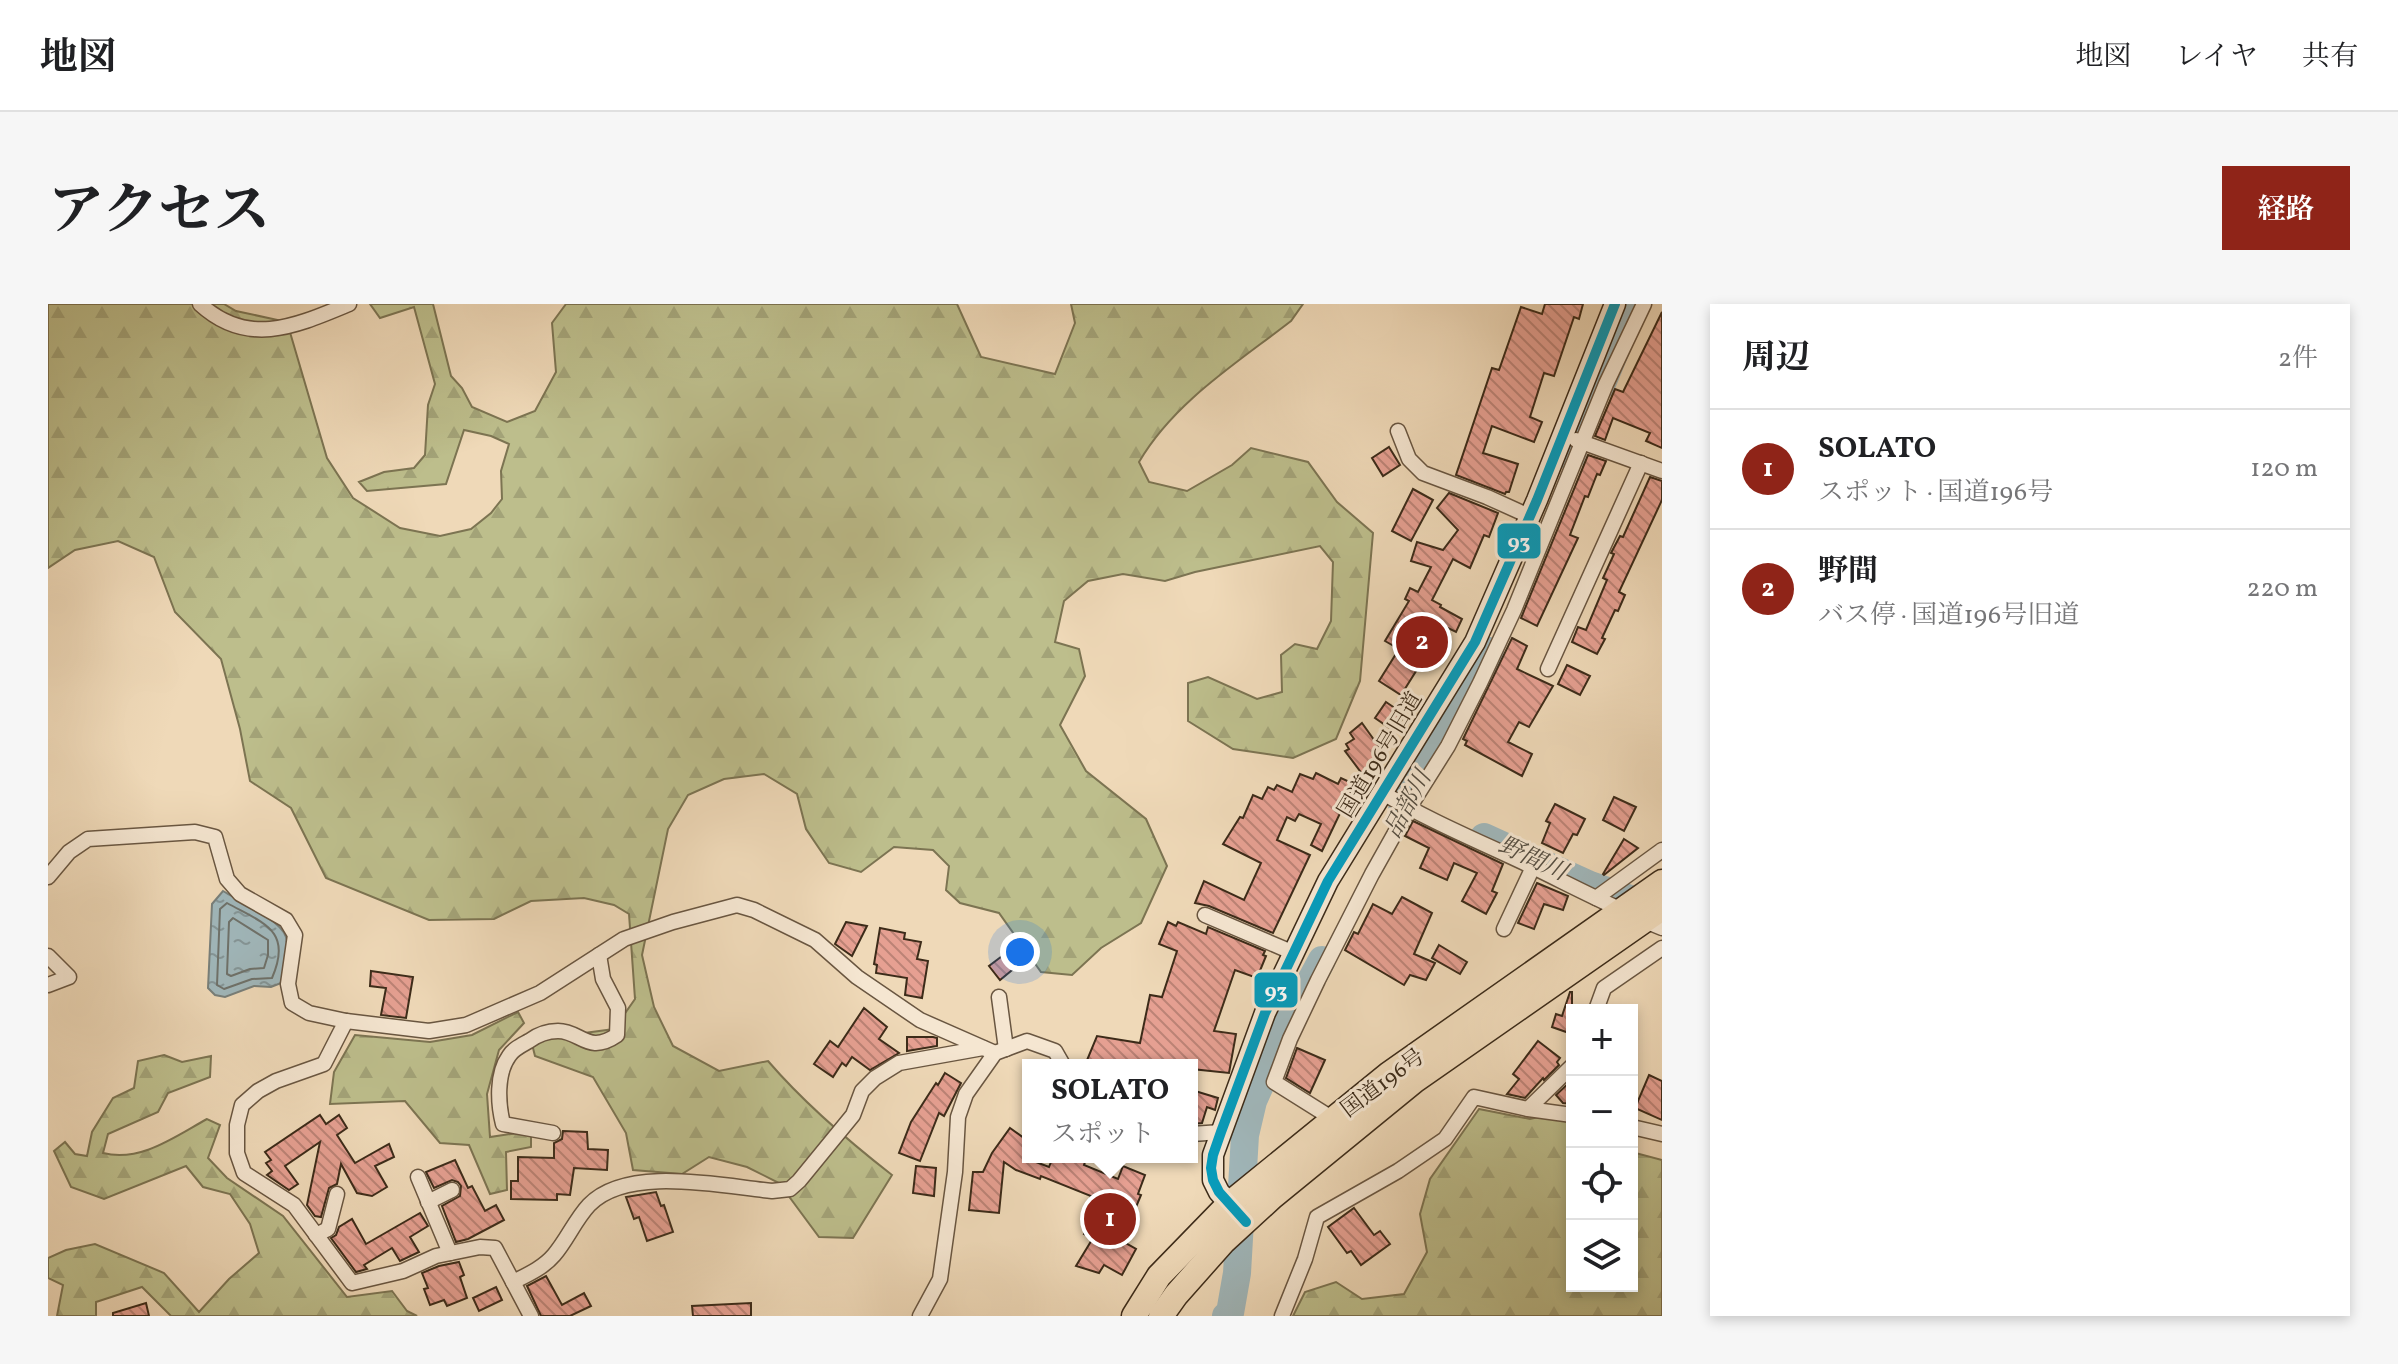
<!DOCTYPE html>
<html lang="ja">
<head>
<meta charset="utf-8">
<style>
  :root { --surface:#fff; --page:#f6f6f6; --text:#202124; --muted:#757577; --line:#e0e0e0; --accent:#8f2418 }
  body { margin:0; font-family:Vollkorn,"Noto Serif JP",serif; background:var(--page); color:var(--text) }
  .controls { position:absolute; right:24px; bottom:24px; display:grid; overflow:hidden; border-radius:0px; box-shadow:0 4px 12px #0003 }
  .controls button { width:72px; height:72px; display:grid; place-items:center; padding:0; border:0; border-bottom:2px solid var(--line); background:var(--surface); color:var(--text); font:40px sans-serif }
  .you { position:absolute; left:972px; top:648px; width:28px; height:28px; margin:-20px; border:6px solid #fff; border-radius:50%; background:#1a73e8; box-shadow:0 0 0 12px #1a73e833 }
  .badge { display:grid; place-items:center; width:52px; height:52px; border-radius:50%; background:var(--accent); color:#fff; font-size:26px; font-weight:700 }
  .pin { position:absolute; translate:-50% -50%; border:4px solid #fff; box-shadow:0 2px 8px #0006 }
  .popup { position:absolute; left:974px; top:755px; width:176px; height:104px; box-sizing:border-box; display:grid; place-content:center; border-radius:0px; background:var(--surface); filter:drop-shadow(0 2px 6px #0005); font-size:26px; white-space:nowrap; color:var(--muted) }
  .popup b { font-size:30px; color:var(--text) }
  .popup::after { content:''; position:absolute; left:50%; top:100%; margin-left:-16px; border:16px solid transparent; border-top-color:var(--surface) }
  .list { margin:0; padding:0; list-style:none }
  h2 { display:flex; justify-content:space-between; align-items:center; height:104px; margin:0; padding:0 32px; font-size:34px }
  h2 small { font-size:26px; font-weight:400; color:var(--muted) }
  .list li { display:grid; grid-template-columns:52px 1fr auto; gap:24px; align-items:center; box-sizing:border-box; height:120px; padding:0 32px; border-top:2px solid var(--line) }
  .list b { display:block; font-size:30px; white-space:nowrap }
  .list p { margin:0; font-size:26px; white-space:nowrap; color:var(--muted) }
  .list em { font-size:26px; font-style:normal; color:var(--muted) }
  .icon { flex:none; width:44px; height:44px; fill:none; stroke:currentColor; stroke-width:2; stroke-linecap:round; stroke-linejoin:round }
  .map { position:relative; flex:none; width:1614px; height:1012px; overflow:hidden; border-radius:0px }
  header { display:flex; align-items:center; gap:48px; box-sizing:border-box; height:112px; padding:0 40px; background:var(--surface); border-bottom:2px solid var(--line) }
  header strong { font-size:38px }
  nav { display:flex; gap:44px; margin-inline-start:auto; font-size:28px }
  .intro { display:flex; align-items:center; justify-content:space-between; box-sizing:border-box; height:192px; padding:0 48px }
  h1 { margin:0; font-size:56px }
  .button { padding:20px 36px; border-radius:0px; background:var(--accent); color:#fff; font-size:28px; font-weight:700 }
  main { display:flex; gap:48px; padding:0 48px }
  aside { flex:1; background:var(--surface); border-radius:0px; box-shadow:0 4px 12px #0003 }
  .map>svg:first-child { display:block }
  .forest { fill:url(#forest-firs); stroke:#7c7452; stroke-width:2 }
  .water { fill:url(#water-ripples); stroke:#787f7a; stroke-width:2 }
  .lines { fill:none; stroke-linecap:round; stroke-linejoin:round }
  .shore { stroke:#6e716a; stroke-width:2 }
  .river { stroke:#a0b7bb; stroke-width:28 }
  .building { fill:url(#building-back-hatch); stroke:#3c2b19; stroke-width:2 }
  .street-casing { stroke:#695641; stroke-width:17 }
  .secondary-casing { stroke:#3c2b19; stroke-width:23 }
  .highway-casing { stroke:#3c2b19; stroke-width:27 }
  .street { stroke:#f5e6d1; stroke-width:14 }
  .secondary { stroke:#f5e6d1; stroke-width:20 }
  .highway { stroke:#efd9b8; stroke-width:24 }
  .bus-1-casing { stroke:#f5e6d1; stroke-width:16 }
  .bus-1 { stroke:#069cbc; stroke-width:10 }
  .labels { text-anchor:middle; stroke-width:6; stroke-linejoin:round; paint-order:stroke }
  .street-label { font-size:22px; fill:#3c2b19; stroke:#f5e6d1 }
  .water-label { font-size:24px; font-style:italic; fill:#554e42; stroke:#f5e6d1 }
  .line-badge { stroke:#f5e6d1; stroke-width:3 }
  .badge-label { font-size:22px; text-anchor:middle; font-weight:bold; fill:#fff }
</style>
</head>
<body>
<header>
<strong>地図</strong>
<nav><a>地図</a><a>レイヤ</a><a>共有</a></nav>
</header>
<div class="intro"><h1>アクセス</h1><a class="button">経路</a></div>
<main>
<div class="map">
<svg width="1614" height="1012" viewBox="0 0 1614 1012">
  <defs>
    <pattern id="forest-firs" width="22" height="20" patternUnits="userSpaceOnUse" patternTransform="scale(2)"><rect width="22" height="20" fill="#bdbe8c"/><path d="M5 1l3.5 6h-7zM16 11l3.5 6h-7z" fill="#a3a378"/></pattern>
    <pattern id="water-ripples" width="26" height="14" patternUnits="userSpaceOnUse" patternTransform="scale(2)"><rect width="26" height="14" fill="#a0b7bb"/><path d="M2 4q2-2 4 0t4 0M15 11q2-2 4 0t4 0" fill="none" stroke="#849597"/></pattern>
    <pattern id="building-back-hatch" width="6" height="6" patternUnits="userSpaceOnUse" patternTransform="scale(2)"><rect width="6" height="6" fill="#e6a092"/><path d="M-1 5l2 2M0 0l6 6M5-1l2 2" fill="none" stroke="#bc8376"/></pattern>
  </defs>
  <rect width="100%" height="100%" fill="#efd9b8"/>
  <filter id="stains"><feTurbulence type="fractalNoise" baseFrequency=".0025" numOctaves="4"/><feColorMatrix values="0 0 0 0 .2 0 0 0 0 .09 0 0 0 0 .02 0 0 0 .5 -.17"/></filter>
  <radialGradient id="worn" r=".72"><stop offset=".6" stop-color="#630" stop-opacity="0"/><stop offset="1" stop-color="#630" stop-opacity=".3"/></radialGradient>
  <g class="forest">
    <path d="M0 0H176L188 7 239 18 279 154 305 194 352 224 392 232 423 225 443 209 454 195 453 167 461 140 443 132 416 126 398 180 319 187 311 178 336 168 366 164 377 151 380 101 387 80 366 3 332 14 322 0H385L403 72 414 84 424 103 459 118 487 107 508 68 504 19 518 0H909L933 53 1007 70 1027 19 1023 0H1255L1243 17C1189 59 1126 98 1091 158L1101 178 1139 187 1184 161 1203 144 1260 158 1289 198 1325 229 1312 377 1288 435 1245 454 1185 445 1140 417V379L1160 373 1209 395 1234 388 1233 351 1247 340 1269 345 1283 317 1285 258 1272 242 1147 268 1117 277 1075 270 1040 277 1016 297 1007 338 1031 345 1037 372 1012 421 1038 467 1098 515 1119 562 1093 619 1053 644 1024 671 993 668 951 609 912 599 898 586 901 562 885 546 846 543 813 568 781 559 758 525 749 490 716 470 676 475 640 491 620 525 594 651 606 703 625 742 671 767 720 757C757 800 799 836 844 871L805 934 771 933 731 879 699 863 661 853 634 870 585 866 578 829 545 773 487 752 483 736 566 725 587 695 581 610 566 601 536 594 483 597 446 615 381 616 278 574 243 504 202 477 192 425 173 355 127 308 106 253 70 237 27 246 0 264Z"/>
    <polygon points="470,708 476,719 451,746 439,790 442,833 483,827 483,843 458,848 459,886 442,890 421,841 392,839 357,797 282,800 286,768 307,731 382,738 424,731"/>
    <path d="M116 751 134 758 163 752 162 773 120 789 110 808 60 830 55 849C92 859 128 832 159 815L172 821 160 854 179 874 235 912 299 993 344 987 359 1007 369 1012H123L94 983 48 998V1012H9L15 981 0 974V954L18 946 47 940 116 969 151 1008 181 975 211 949 202 920 182 890 155 883 138 862 56 895 23 883 6 847 17 838 27 850 39 852 44 828 65 794 86 784 90 757Z"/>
    <polygon points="1431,805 1482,815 1513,808 1524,816 1524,982 1584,982 1584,848 1614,856 1614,1012 1245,1012 1257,988 1288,978 1314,995 1356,990 1379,948 1372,910 1382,875"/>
  </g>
  <path class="water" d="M175 587C191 597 233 616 238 633 242 646 235 665 233 679L223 683 206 682 177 693 167 691 160 684 164 600Z"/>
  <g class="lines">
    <g class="shore">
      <path d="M179 599C215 619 245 626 224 674L204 675 176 685 169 681 172 605Z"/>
      <polygon points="185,614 220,636 220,651 216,664 202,665 183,672 179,670 181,618"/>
    </g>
    <g class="river">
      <polyline points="1523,153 1544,91 1553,82 1584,7 1589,0"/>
      <polyline points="1354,506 1442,347"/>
      <polyline points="1436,533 1542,581 1608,604"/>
      <polyline points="1178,1012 1182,1009 1189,969 1197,831 1205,797 1240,719 1274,656"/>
    </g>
  </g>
  <g class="building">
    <polygon points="1497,0 1535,0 1531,15 1526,13 1506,72 1496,69 1482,113 1494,118 1486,138 1444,122 1435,149 1470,160 1461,188 1458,188 1457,190 1408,171 1444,64 1451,66 1473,3 1494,10"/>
    <polygon points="1614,8 1614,144 1598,137 1602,129 1565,114 1557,136 1547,132 1567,85 1575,88"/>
    <polygon points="1341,143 1352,161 1335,172 1324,154"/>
    <polygon points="1540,151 1558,157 1552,171 1549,170 1540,193 1537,192 1522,231 1530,234 1489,322 1473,314"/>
    <polygon points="1602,173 1614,177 1614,196 1571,288 1577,291 1570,307 1567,306 1554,334 1557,335 1549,350 1524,338 1530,323 1538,326 1559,276 1555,274 1566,250 1563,249 1572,232 1575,233"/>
    <polygon points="1365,185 1385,196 1363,237 1344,227"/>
    <polygon points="1401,189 1450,209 1441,233 1436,231 1422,264 1405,255 1384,296 1393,301 1392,303 1414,315 1408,328 1392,320 1370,364 1353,391 1331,377 1351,345 1337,337 1361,297 1357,295 1362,284 1370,288 1383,263 1363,257 1369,238 1395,246 1410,226 1389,204"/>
    <polygon points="1464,334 1479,342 1469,365 1505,382 1481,423 1471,418 1460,438 1484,450 1474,472 1417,441 1419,437 1415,435"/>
    <polygon points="1519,361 1542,372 1532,391 1510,380"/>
    <polygon points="1338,398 1357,411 1346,427 1327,414"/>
    <polygon points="1314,419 1339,454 1315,471 1297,447 1301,445 1298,440 1306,435 1302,429"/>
    <polygon points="1268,469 1290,480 1293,474 1306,480 1274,547 1263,541 1273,520 1251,510 1247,517 1239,513 1229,536 1262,551 1225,629 1161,602 1147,599 1156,577 1196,596 1213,559 1175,540 1192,513 1195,514 1205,491 1214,495 1220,483 1226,486 1229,481 1244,488 1252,470 1265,475"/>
    <polygon points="1566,493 1588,503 1576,527 1555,516"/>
    <polygon points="1507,500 1537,515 1529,531 1525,530 1515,549 1494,539 1502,519 1498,517"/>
    <polygon points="1365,517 1455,560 1444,587 1449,589 1438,610 1414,597 1429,569 1406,559 1399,576 1372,564 1381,544 1357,532"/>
    <polygon points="1576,535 1590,544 1556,571 1555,570"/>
    <polygon points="1489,579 1520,592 1515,606 1496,600 1486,625 1470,619"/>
    <polygon points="1354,593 1384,609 1366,650 1387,659 1378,676 1362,671 1356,681 1297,646 1306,628 1310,630 1325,600 1344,610"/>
    <polygon points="798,618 819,622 804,652 787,640"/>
    <polygon points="1120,618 1128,622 1130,618 1158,630 1160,623 1217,647 1215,651 1218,652 1209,674 1187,666 1166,727 1188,730 1181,769 1144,765 1144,761 1111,761 1077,757 1066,757 1064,761 1037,761 1049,732 1092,739 1102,691 1114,693 1129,647 1111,640"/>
    <polygon points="832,624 857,629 856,635 873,638 869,655 880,657 874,694 857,691 859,674 828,669 829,661 826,660"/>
    <polygon points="1391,641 1419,658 1412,670 1384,654"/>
    <polygon points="958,649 969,662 952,676 941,662"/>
    <polygon points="323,667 365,673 358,714 333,711 338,684 322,682"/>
    <polygon points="1522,688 1524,688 1524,730 1504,723 1508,710 1514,712"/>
    <polygon points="816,704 839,723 831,735 851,749 822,766 804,753 798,762 794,759 785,773 766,760 782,737 790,743"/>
    <polygon points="859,733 885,733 889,734 889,742 859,747"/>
    <polygon points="1490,737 1512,754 1509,758 1511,761 1496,776 1495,774 1477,794 1459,790 1471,775 1465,770"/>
    <polygon points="1249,744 1277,756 1262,789 1238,774"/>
    <polygon points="897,769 913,779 896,812 891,809 872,857 851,849 863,818 888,779 890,781"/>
    <polygon points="1601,771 1614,777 1614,816 1587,804"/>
    <polygon points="1523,777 1524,800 1515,799 1508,791"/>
    <polygon points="1147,787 1170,794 1167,806 1159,803 1154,819 1144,820 1144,797"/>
    <polygon points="272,811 278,820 291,811 299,824 289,831 307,859 341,840 346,853 327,862 339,883 324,892 309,889 293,860 289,880 281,884 273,913 267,912 259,901 272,838 237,862 250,880 241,886 219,871 224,867 218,859 223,856 217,848"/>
    <polygon points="962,824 980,837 980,855 1001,863 1005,853 1034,853 1033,856 1037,858 1036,861 1070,875 1075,862 1097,871 1090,890 1093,891 1083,915 1068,909 1060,929 1088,945 1074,971 1056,961 1051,969 1028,962 1045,934 1036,930 1049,898 1042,895 1043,892 993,872 992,875 968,866 956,858 951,909 921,906 925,868 935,868 944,849"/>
    <polygon points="515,827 539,828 540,845 560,846 559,866 526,864 522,891 509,890 509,896 463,895 463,877 470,877 470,853 506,854 506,839 514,835"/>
    <polygon points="407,856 420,884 424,882 437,907 448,901 456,916 420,935 408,938 394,902 412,892 413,882 410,878 404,876 386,884 378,868"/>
    <polygon points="868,862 888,864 886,892 865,889"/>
    <polygon points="608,888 613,902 616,901 625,928 599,937 591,913 586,915 578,893"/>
    <polygon points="1306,904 1326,931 1332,927 1342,940 1313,961 1303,947 1299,949 1280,923"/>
    <polygon points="372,909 380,922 362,933 371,948 352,957 344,944 316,961 319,965 308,968 283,934 288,931 291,923 304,915 318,940"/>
    <polygon points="411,958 416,971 412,973 419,994 399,1002 396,996 382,1001 376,985 380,984 374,969 391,962"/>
    <polygon points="498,972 514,1001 536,989 543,1002 522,1012 493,1012 479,982"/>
    <polygon points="448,983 454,996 431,1007 425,994"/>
    <polygon points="98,999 101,1012 65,1012 65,1009"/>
    <polygon points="703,999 703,1012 645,1012 644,1002"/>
  </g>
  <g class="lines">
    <defs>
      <g id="street">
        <path d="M152 0C200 44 248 22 301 0"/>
        <polyline points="1350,127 1361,155 1375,169 1439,193 1481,212"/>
        <polyline points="1528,136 1614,167"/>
        <polyline points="1500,365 1593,159"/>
        <path d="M1335 489C1383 518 1435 539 1485 563 1528 584 1570 606 1614 624"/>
        <polyline points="0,573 21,548 40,535 147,528 167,533 179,575 192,590 238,616 247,631 240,680 244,699 261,709 298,717 381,727 418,721 492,689 576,635 625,618 689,601 706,606 767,636 809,673 872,716 947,749"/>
        <polyline points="1548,594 1614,546"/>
        <polyline points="1157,611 1246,649"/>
        <polyline points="1456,625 1485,563"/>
        <polyline points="0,652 21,673 0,681"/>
        <polyline points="951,693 958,745"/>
        <polyline points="1548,706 1556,684 1614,644"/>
        <polyline points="298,717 276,760 228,777 210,787 194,801 189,821 189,849 196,869 246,901 304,979 355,967 388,952 432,943 447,944 483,1012"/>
        <polyline points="1480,805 1524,811"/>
        <polyline points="1285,815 1226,778 1242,735 1270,676 1324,570 1361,504 1400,442 1432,379 1466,306 1558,80 1596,0"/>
        <polyline points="1584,823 1614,830"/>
        <path d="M505 829 455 820C450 800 448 770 461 752 465 745 474 741 481 737 489 731 500 727 510 727 533 727 540 751 569 731L570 704 555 675 551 651"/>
        <polyline points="1144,830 1173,828"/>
        <polyline points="370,873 402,949"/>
        <polyline points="380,898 404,886"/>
        <polyline points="268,931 280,925 289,890"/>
        <path d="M465 978C479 971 495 964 506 951 519 936 527 916 541 901 579 861 673 882 724 887L742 885 751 877 805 811 814 787 827 774 851 759 935 744"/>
        <polyline points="872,1012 892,975 907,868 910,813 918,790 947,749 979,737 1007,747 1015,761"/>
        <polyline points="1234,1012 1257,955 1269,913 1350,867 1397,835 1426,793 1480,805 1524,762"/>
      </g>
      <polyline id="secondary" points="1191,910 1171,888 1165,876 1165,851 1217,709 1280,577 1427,338 1489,196 1567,0"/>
      <g id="highway">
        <polyline points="1086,1012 1111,972 1181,900 1341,770 1614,578"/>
        <polyline points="1113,1012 1128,991 1175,938 1224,893 1366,777 1614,604"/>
      </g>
    </defs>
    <use href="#street" class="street-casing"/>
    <use href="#secondary" class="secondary-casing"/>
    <use href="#highway" class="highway-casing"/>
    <use href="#street" class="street"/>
    <use href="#secondary" class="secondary"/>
    <use href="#highway" class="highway"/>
    <defs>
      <polyline id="bus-1" points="1198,918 1171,888 1165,876 1163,864 1165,851 1173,828 1217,709 1280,577 1427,338 1489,196 1567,0"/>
    </defs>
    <use href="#bus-1" class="bus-1-casing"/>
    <use href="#bus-1" class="bus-1"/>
  </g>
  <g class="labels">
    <g class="street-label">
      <text transform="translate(1331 450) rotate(-59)" y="8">国道196号旧道</text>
      <text transform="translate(1334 778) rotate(-37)" y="8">国道196号</text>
    </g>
    <g class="water-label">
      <text transform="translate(1359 500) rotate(-62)" y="8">品部川</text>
      <text transform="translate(1485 554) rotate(25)" y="8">野間川</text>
    </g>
  </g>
  <g class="line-badge">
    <rect x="1448" y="218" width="46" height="38" rx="8" fill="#069cbc"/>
    <rect x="1205" y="667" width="46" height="38" rx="8" fill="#069cbc"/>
  </g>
  <g class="badge-label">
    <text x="1471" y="245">93</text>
    <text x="1228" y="694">93</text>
  </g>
  <rect width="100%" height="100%" filter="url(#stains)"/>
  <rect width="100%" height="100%" fill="url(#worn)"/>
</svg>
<div class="controls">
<button>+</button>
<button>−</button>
<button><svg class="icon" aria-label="locate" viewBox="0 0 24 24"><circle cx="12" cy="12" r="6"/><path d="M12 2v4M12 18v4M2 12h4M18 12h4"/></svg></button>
<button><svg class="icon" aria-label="layers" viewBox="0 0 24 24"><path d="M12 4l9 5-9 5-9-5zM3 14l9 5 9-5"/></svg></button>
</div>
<div class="you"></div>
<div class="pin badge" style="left:1062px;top:915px">1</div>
<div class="popup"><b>SOLATO</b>スポット</div>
<div class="pin badge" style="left:1374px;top:338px">2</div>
</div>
<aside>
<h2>周辺<small>2件</small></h2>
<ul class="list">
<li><span class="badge">1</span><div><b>SOLATO</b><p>スポット · 国道196号</p></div><em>120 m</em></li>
<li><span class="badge">2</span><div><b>野間</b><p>バス停 · 国道196号旧道</p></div><em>220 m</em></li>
</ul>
</aside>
</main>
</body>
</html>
